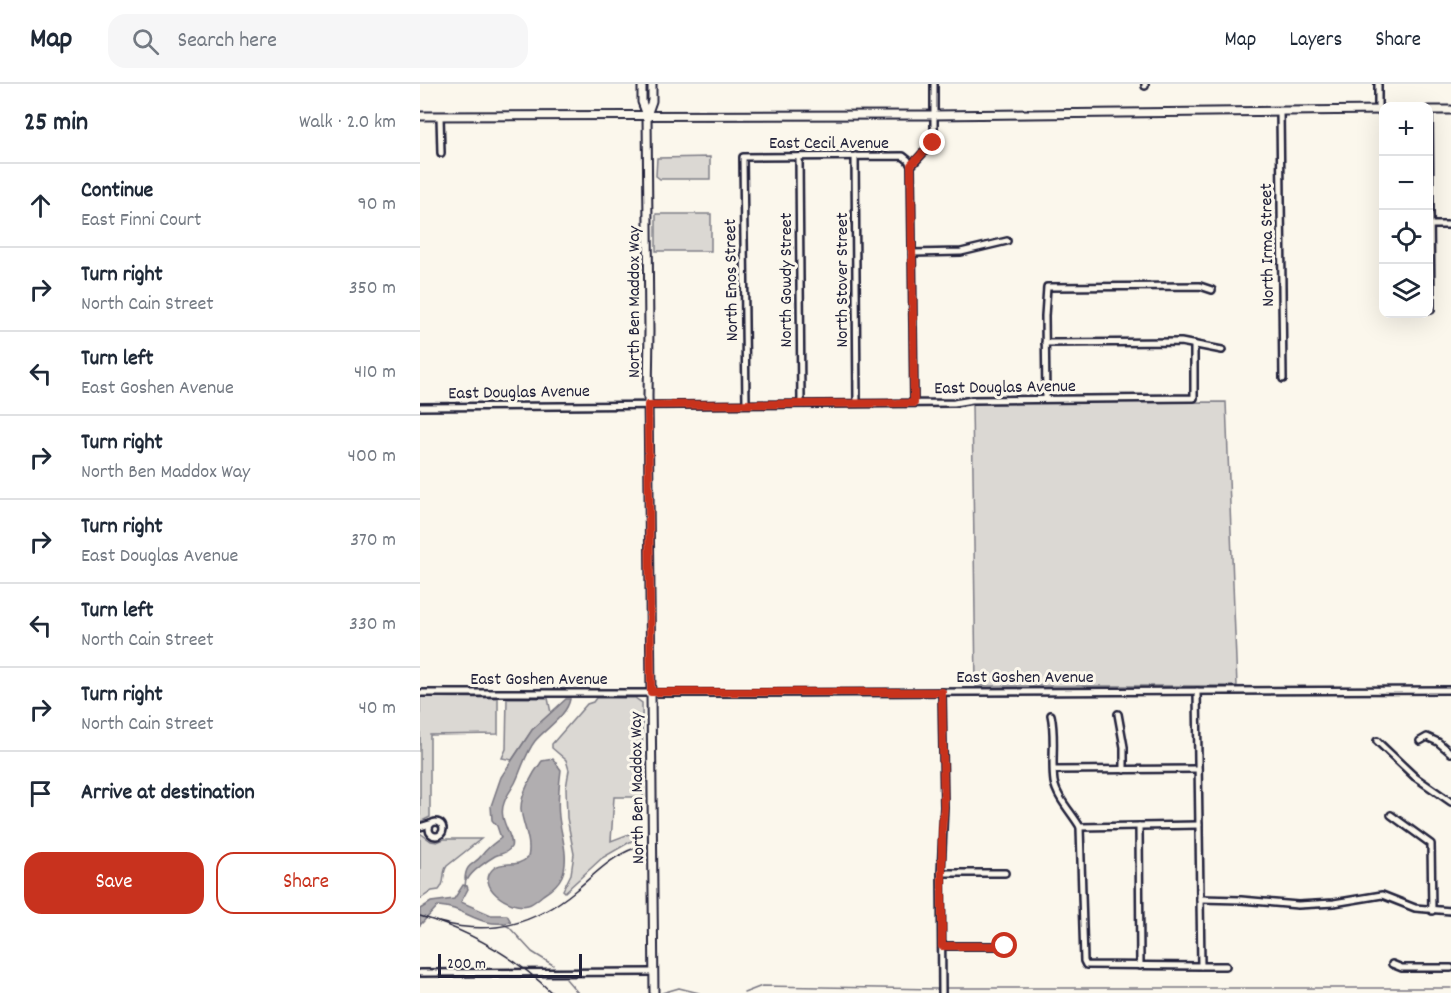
<!DOCTYPE html>
<html lang="en">
<head>
<meta charset="utf-8">
<style>
  :root { --surface:#fff; --page:#f6f6f7; --text:#1f2937; --muted:#747a83; --line:#e0e1e3; --accent:#c8321e }
  body { margin:0; font-family:Dekko,sans-serif; background:var(--page); color:var(--text) }
  .controls { position:absolute; right:18px; top:18px; display:grid; overflow:hidden; border-radius:12px; box-shadow:0 6px 24px #0002 }
  .controls button { width:54px; height:54px; display:grid; place-items:center; padding:0; border:0; border-bottom:2px solid var(--line); background:var(--surface); color:var(--text); font:30px sans-serif }
  .scale { position:absolute; left:18px; bottom:15px; width:144px; box-sizing:border-box; padding-left:6px; border:3px solid #22223b; border-top:0; font-size:16px; line-height:21px; white-space:nowrap; color:#22223b; -webkit-text-stroke:4px #fbf7ec; paint-order:stroke }
  .stop { position:absolute; width:18px; height:18px; margin:-14px; border:4px solid #c8321e; border-radius:50%; background:#fff }
  .stop.end { background:#c8321e; border-color:#fff; box-shadow:0 2px 6px #0008 }
  .list { margin:0; padding:0; list-style:none }
  h2 { display:flex; justify-content:space-between; align-items:center; height:78px; margin:0; padding:0 24px; font-size:26px }
  h2 small { font-size:20px; font-weight:400; color:var(--muted) }
  .list li { display:grid; grid-template-columns:39px 1fr auto; gap:18px; align-items:center; box-sizing:border-box; height:84px; padding:0 24px; border-top:2px solid var(--line) }
  .list b { display:block; font-size:22px; white-space:nowrap }
  .list p { margin:0; font-size:20px; white-space:nowrap; color:var(--muted) }
  .list em { font-size:20px; font-style:normal; color:var(--muted) }
  .actions { display:flex; gap:12px; padding:18px 24px }
  .actions a { flex:1; padding:14px 0; border:2px solid var(--accent); border-radius:18px; text-align:center; font-size:21px; color:var(--accent) }
  .actions .main { background:var(--accent); color:#fff }
  .icon { flex:none; width:33px; height:33px; fill:none; stroke:currentColor; stroke-width:2; stroke-linecap:round; stroke-linejoin:round }
  .map { position:relative; flex:none; width:1031px; height:909px; overflow:hidden }
  header { display:flex; align-items:center; gap:36px; box-sizing:border-box; height:84px; padding:0 30px; background:var(--surface); border-bottom:2px solid var(--line) }
  header strong { font-size:28px }
  nav { display:flex; gap:33px; margin-inline-start:auto; font-size:21px }
  .search { width:420px; height:54px; background:var(--page); display:flex; align-items:center; gap:15px; box-sizing:border-box; padding:0 21px; border-radius:18px; color:var(--muted); font-size:22px }
  main { display:flex }
  aside { flex:1; background:var(--surface) }
  .map>svg:first-child { display:block }
  .green { fill:#dbd8d3; stroke:#7e7d87; stroke-width:1.5 }
  .water { fill:#b1aeb0; stroke:#787681; stroke-width:1.5 }
  .lines { fill:none; stroke-linecap:round; stroke-linejoin:round }
  .stream { stroke:#787681; stroke-width:1.5 }
  .minor-casing { stroke:#22223b; stroke-width:10 }
  .major-casing { stroke:#22223b; stroke-width:11 }
  .minor { stroke:#fbf7ec; stroke-width:5 }
  .major { stroke:#fbf7ec; stroke-width:7 }
  .rail { stroke:#22223b; stroke-width:1.5 }
  .route { stroke:#c8321e; stroke-width:8 }
  .labels { text-anchor:middle; stroke-width:6; stroke-linejoin:round; paint-order:stroke }
  .street-label { font-size:18px; fill:#22223b; stroke:#fbf7ec }
</style>
</head>
<body>
<header>
<strong>Map</strong>
<div class="search"><svg class="icon" aria-label="search" viewBox="0 0 24 24"><circle cx="10" cy="10" r="6"/><path d="M15 15l6 6"/></svg>Search here</div>
<nav><a>Map</a><a>Layers</a><a>Share</a></nav>
</header>
<main>
<aside>
<h2>25 min<small>Walk · 2.0 km</small></h2>
<ul class="list">
<li><svg class="icon" aria-label="ahead" viewBox="0 0 24 24"><path d="M12 20V5M6 11l6-6 6 6"/></svg><div><b>Continue</b><p>East Finni Court</p></div><em>90 m</em></li>
<li><svg class="icon" aria-label="right" viewBox="0 0 24 24"><path d="M7 20v-9h11M14 6l5 5-5 5"/></svg><div><b>Turn right</b><p>North Cain Street</p></div><em>350 m</em></li>
<li><svg class="icon" aria-label="left" viewBox="0 0 24 24"><path d="M17 20v-9H6M10 6l-5 5 5 5"/></svg><div><b>Turn left</b><p>East Goshen Avenue</p></div><em>410 m</em></li>
<li><svg class="icon" aria-label="right" viewBox="0 0 24 24"><path d="M7 20v-9h11M14 6l5 5-5 5"/></svg><div><b>Turn right</b><p>North Ben Maddox Way</p></div><em>400 m</em></li>
<li><svg class="icon" aria-label="right" viewBox="0 0 24 24"><path d="M7 20v-9h11M14 6l5 5-5 5"/></svg><div><b>Turn right</b><p>East Douglas Avenue</p></div><em>370 m</em></li>
<li><svg class="icon" aria-label="left" viewBox="0 0 24 24"><path d="M17 20v-9H6M10 6l-5 5 5 5"/></svg><div><b>Turn left</b><p>North Cain Street</p></div><em>330 m</em></li>
<li><svg class="icon" aria-label="right" viewBox="0 0 24 24"><path d="M7 20v-9h11M14 6l5 5-5 5"/></svg><div><b>Turn right</b><p>North Cain Street</p></div><em>40 m</em></li>
<li><svg class="icon" aria-label="arrive" viewBox="0 0 24 24"><path d="M6 21V4h12l-3 4 3 4H6"/></svg><div><b>Arrive at destination</b></div></li>
</ul>
<div class="actions"><a class="main">Save</a><a>Share</a></div>
</aside>
<div class="map">
<svg width="1031" height="909" viewBox="0 0 1031 909">
  <rect width="100%" height="100%" fill="#fbf7ec"/>
  <filter id="ink" filterUnits="userSpaceOnUse"><feTurbulence type="fractalNoise" baseFrequency=".0167" numOctaves="2"/><feDisplacementMap in="SourceGraphic" scale="12" xChannelSelector="R" yChannelSelector="G"/><feConvolveMatrix kernelMatrix="1 2 1 2 8 2 1 2 1" color-interpolation-filters="sRGB"/></filter>
  <g filter="url(#ink)">
    <g class="green">
      <polygon points="290,73 290,95 240,95 236,92 237,74"/>
      <rect x="236" y="130" width="55" height="37"/>
      <polygon points="806,318 817,602 556,602 552,319"/>
      <polygon points="0,613 78,614 78,650 10,651 10,733 0,738"/>
      <polygon points="87,614 128,614 131,629 112,646 92,676 82,674 86,665"/>
      <polygon points="176,614 215,614 222,619 223,713 194,713 191,757 222,745 222,751 182,774 145,808 143,806 151,790 154,770 147,734 146,704 149,686 146,676 132,664 132,660 167,620 173,618"/>
      <path d="M0 749 11 757 17 758 24 755H61L27 782C21 790 27 797 19 806L12 807 0 815Z"/>
    </g>
    <g class="water">
      <path d="M146 615H150C147 632 126 644 115 657 105 670 102 685 95 699 91 706 86 712 84 719 77 736 95 753 91 763 87 770 81 769 75 772 68 776 51 788 48 795H45C46 778 54 782 62 771 68 763 73 760 81 754L77 742 72 736 71 722 81 693 112 646Z"/>
      <path d="M133 675 141 686C139 702 137 717 139 733 141 751 150 774 142 792 138 801 131 806 123 811 118 815 113 820 108 821 89 826 54 801 74 784 84 776 97 785 108 773 112 757 103 742 101 726 100 711 113 689 122 677Z"/>
      <path d="M43 801 47 802 48 805 41 818 71 831H87L91 838C58 845 46 823 18 822L0 841V825L11 818 34 815Z"/>
    </g>
    <g class="lines">
      <g class="stream">
        <polyline points="45,803 46,793"/>
        <polyline points="81,839 89,843 112,868 133,881"/>
        <polyline points="146,895 158,909"/>
        <polyline points="527,904 1031,904"/>
        <polyline points="242,909 259,904 279,909"/>
        <polyline points="324,909 342,902 517,905"/>
      </g>
      <defs>
        <g id="minor">
          <polyline points="958,0 958,26"/>
          <polyline points="725,2 725,0"/>
          <polyline points="1009,26 1011,226"/>
          <polyline points="860,27 863,295"/>
          <polyline points="20,32 21,69"/>
          <polyline points="435,72 437,319"/>
          <polyline points="379,73 381,320"/>
          <polyline points="1010,141 1031,141"/>
          <polyline points="492,169 541,168 587,157"/>
          <polyline points="625,259 761,258 802,266"/>
          <polyline points="626,315 625,232 627,203 780,202 792,206"/>
          <polyline points="494,319 491,82 514,57 514,0"/>
          <polyline points="326,320 323,73 483,72 488,76 491,82"/>
          <polyline points="0,323 534,319 552,316 774,314 774,260"/>
          <polyline points="777,607 781,882 806,882"/>
          <polyline points="0,609 340,609 1031,606"/>
          <polyline points="698,630 704,663 704,686"/>
          <path d="M631 631C636 653 631 676 634 698 637 714 652 729 660 743L779 741"/>
          <polyline points="957,657 995,693 1031,718"/>
          <polyline points="1000,657 1007,653 1018,658 1031,669"/>
          <polyline points="634,686 778,685"/>
          <polyline points="971,731 1011,760 1012,827"/>
          <circle cx="16" cy="745" r="7"/>
          <polyline points="719,742 720,882"/>
          <polyline points="0,743 10,740"/>
          <polyline points="660,743 664,877 666,881 781,882"/>
          <polyline points="521,789 585,789"/>
          <polyline points="780,815 821,816 878,821 914,819 962,811 995,824 1031,827"/>
          <polyline points="522,862 585,862"/>
          <polyline points="972,880 982,884 1031,884"/>
          <polyline points="0,889 233,888"/>
          <polyline points="522,909 521,789 524,723 522,608"/>
        </g>
        <g id="major">
          <polyline points="222,0 222,18 227,31"/>
          <polyline points="232,0 232,17 227,31 229,247 228,311 234,909"/>
          <polyline points="1008,26 1031,26"/>
          <polyline points="0,32 514,31 964,26"/>
        </g>
      </defs>
      <use href="#minor" class="minor-casing"/>
      <use href="#major" class="major-casing"/>
      <use href="#minor" class="minor"/>
      <use href="#major" class="major"/>
      <g class="rail">
        <path d="M0 832C50 847 95 873 132 909"/>
        <path d="M19 838C71 852 114 841 156 806 175 790 192 772 215 764"/>
      </g>
    </g>
  </g>
  <g class="lines" filter="url(#ink)">
    <polyline class="route" points="513,59 491,81 494,319 228,321 231,608 522,608 524,723 522,746 522,862 585,862"/>
  </g>
  <g class="labels">
    <g class="street-label">
      <text x="409" y="64">East Cecil Avenue</text>
      <text transform="translate(846 161) rotate(-91)" y="6">North Irma Street</text>
      <text transform="translate(310 196) rotate(-91)" y="6">North Enos Street</text>
      <text transform="translate(365 196) rotate(-90)" y="6">North Gowdy Street</text>
      <text transform="translate(421 196) rotate(-90)" y="6">North Stover Street</text>
      <text transform="translate(213 218) rotate(-90)" y="6">North Ben Maddox Way</text>
      <text transform="translate(585 302) rotate(-1)" y="6">East Douglas Avenue</text>
      <text transform="translate(99 307) rotate(-1)" y="6">East Douglas Avenue</text>
      <text x="605" y="598">East Goshen Avenue</text>
      <text x="119" y="600">East Goshen Avenue</text>
      <text transform="translate(216 704) rotate(-91)" y="6">North Ben Maddox Way</text>
    </g>
  </g>
</svg>
<div class="controls">
<button>+</button>
<button>−</button>
<button><svg class="icon" aria-label="locate" viewBox="0 0 24 24"><circle cx="12" cy="12" r="6"/><path d="M12 2v4M12 18v4M2 12h4M18 12h4"/></svg></button>
<button><svg class="icon" aria-label="layers" viewBox="0 0 24 24"><path d="M12 4l9 5-9 5-9-5zM3 14l9 5 9-5"/></svg></button>
</div>
<div class="scale">200 m</div>
<div class="stop" style="left:585px;top:862px"></div>
<div class="stop end" style="left:513px;top:59px"></div>
</div>
</main>
</body>
</html>
